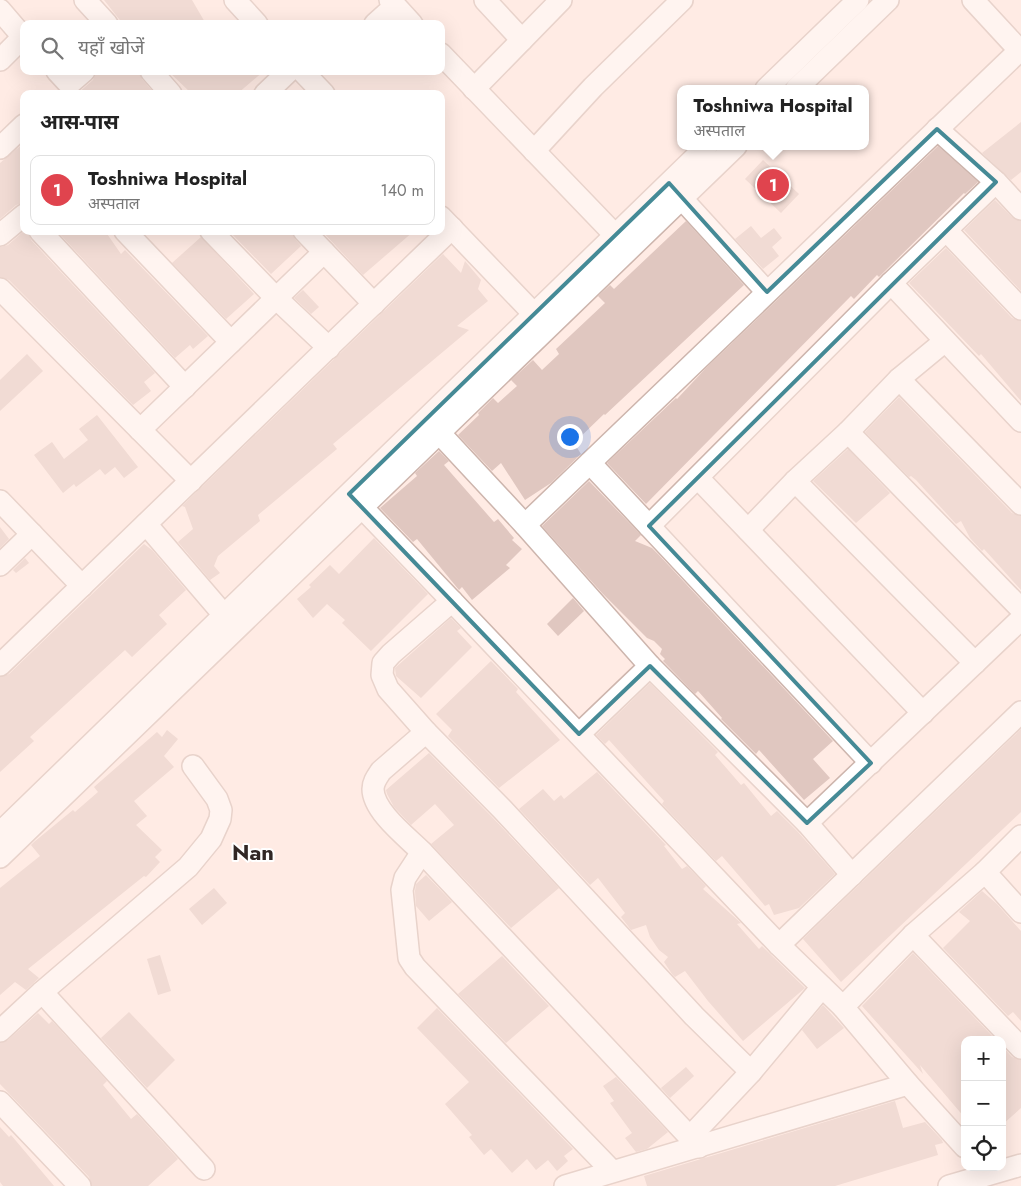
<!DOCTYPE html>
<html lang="hi">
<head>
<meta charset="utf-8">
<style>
  :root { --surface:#fff; --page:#f2f2f2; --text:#222; --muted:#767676; --line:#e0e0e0; --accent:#458a96 }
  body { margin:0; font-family:Jost,"Noto Sans Devanagari",sans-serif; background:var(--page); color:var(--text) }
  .controls { position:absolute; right:15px; bottom:15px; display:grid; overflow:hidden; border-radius:10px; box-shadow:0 5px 20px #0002 }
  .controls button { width:45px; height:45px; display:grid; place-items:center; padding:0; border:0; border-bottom:1px solid var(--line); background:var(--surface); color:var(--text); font:25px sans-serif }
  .you { position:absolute; left:569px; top:436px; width:18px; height:18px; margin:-12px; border:4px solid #fff; border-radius:50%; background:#1a73e8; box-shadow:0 0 0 8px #1a73e833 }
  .badge { display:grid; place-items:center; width:32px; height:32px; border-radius:50%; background:var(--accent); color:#fff; font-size:16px; font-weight:700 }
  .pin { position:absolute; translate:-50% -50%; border:2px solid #fff; box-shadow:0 1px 5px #0006 }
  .popup { position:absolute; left:677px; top:85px; width:192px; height:65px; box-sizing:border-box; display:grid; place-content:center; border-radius:10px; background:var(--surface); filter:drop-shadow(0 1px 4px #0005); font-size:16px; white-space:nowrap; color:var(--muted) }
  .popup b { font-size:19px; color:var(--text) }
  .popup::after { content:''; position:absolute; left:50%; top:100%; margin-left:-10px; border:10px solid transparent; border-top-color:var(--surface) }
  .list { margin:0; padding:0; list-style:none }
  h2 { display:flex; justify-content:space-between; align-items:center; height:65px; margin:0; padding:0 20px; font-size:21px }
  h2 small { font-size:16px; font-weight:400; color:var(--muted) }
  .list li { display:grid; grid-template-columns:32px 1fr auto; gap:15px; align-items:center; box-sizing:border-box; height:70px; margin:0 10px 10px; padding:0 10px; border:1px solid var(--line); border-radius:10px }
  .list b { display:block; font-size:19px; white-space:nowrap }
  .list p { margin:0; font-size:16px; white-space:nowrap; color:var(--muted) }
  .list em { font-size:16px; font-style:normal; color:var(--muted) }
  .icon { flex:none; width:28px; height:28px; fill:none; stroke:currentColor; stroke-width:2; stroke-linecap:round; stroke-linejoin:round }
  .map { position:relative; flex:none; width:1021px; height:1186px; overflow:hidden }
  .search { position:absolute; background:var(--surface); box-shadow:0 5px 20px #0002; left:20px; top:20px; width:425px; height:55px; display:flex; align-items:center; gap:12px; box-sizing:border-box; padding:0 18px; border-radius:10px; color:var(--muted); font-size:19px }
  .panel { position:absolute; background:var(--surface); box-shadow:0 5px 20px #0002; left:20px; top:90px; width:425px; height:145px; border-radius:10px }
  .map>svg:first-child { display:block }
  .building { fill:#e0c7c0 }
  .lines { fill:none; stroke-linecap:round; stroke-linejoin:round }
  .minor-casing { stroke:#cdb5ad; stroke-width:24 }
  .minor { stroke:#fff; stroke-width:21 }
  .marked { fill:none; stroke:#458a96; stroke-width:4; stroke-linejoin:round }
  .labels { text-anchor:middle; stroke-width:4; stroke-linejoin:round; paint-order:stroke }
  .district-label { font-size:22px; font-weight:bold; fill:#312725; stroke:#fff }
</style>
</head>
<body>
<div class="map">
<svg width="1021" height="1186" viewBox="0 0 1021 1186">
  <rect width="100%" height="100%" fill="#ffebe4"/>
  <g class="building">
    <polygon points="104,0 192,0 206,24 123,24"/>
    <polygon points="96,71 139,71 142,79 154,93 77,94 93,80"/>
    <polygon points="168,71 264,71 237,94 192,94"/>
    <polygon points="1021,122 1021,172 1011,180 982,153"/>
    <polygon points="24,143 24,203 16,205 0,219 0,163"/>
    <polygon points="938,146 978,182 965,194 964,193 879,277 877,275 854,299 851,296 646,504 607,463 676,398 677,399 706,368"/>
    <polygon points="763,160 799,194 781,213 745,179"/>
    <polygon points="995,200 1012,217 1021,221 1021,291 964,230"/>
    <polygon points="686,221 744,285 605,415 604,414 574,443 581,454 551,483 525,500 501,463 492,471 458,435 479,415 478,413 493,398 498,403 517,386 511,380 533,360 542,370 559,354 556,349 605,303 598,296 610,285 614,289"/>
    <polygon points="751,226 761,238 774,228 782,238 772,247 779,256 763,269 735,239"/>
    <polygon points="24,231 28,231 31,240 155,373 144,382 151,391 133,405 9,280 0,277 0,247 8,245"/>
    <polygon points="57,231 105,231 121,254 125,250 208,336 193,349 190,345 175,358"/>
    <polygon points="229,231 292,231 295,239 301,246 271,274"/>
    <polygon points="322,231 414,231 363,275"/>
    <polygon points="201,237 254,294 226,319 172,263"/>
    <polygon points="946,248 1012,318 1021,321 1021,401 981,354 979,356 909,283"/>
    <polygon points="443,254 461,273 465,261 481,280 478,289 488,301 457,326 469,330 333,444 337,449 258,515 260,521 218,556 214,566 220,573 210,580 178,542 193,529 185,507 182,506"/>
    <polygon points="303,290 319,307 311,314 294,298"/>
    <polygon points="27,354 43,371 0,411 0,380"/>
    <polygon points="899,397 1012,513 1021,516 1021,590 984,549 982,551 970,538 961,521 956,524 916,480 911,476 909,477 865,432"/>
    <polygon points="97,415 138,467 124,478 115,467 105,475 100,469 76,487 74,484 63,493 34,455 52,442 64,459 88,440 79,429"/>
    <polygon points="848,449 890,493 856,523 813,481"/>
    <polygon points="439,451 449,461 444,465 494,522 498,519 514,538 512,540 522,549 506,565 510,568 472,600 462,587 459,590 417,539 413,542 380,508 417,476 415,473"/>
    <polygon points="589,481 641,535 635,541 652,548 659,555 833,741 813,759 830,778 804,800 759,750 756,754 721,719 722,718 698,691 695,694 663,661 665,659 660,654 662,649 654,641 647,638 602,593 542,526"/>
    <polygon points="0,527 9,539 0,548"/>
    <polygon points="374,538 428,594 371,651 342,623 345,620 327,604 313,618 297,599 311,587 309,585 330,565 339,574"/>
    <polygon points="144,544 152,550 186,590 159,615 167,624 132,657 125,650 30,737 34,741 0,772 0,677 9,674"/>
    <polygon points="25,558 29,563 16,573 13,570"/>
    <polygon points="573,598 584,611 558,636 547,624"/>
    <polygon points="451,618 461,628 457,631 472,647 421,698 396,676 395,668"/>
    <polygon points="491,661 518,689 516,692 560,740 499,788 448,736 452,730 436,714"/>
    <polygon points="650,683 718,752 715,755 741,785 744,783 771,816 777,811 798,832 835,874 799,908 774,915 769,904 765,906 722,856 716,861 662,804 664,801 609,740 605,744 596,735"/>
    <polygon points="1021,729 1021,812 841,982 803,939"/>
    <polygon points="167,730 178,739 164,756 174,767 134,801 147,816 136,825 162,850 155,857 160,862 146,877 144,876 28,969 39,978 26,990 15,982 0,995 0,888 40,856 31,845 34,842 73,810 75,812 98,792 94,787 157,732 162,737"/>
    <polygon points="429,753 493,818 559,888 511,928 431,844 454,825 435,804 411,825 394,807 387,794 386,790"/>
    <polygon points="597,772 666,845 664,846 682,869 687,866 706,886 703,889 741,923 737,924 759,949 762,946 805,988 743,1041 708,1001 685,971 675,977 672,974 664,962 668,957 659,950 650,937 646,925 631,930 621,917 625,913 598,878 590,885 519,809 543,789 554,801 561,795 564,799"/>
    <polygon points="426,875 452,902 429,921 416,906 415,891 416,884"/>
    <polygon points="214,888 227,903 202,925 189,909"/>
    <polygon points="982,891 997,904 1021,931 1021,1021 1013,1012 1008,1016 943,948 970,921 959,912"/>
    <polygon points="913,953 996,1040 965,1040 965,1118 920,1065 923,1074 862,1006"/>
    <polygon points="160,955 171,991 158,995 147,959"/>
    <polygon points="502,956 549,1006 506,1043 458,994"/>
    <polygon points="823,1005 844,1028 817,1049 802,1030"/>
    <polygon points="437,1008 573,1149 564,1156 568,1161 557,1171 548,1160 536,1170 527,1159 512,1173 491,1149 484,1155 469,1137 472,1135 445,1104 469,1082 417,1028"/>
    <polygon points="129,1012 175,1060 147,1088 101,1038"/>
    <polygon points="38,1013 49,1024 52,1021 107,1081 103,1085 131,1119 137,1114 178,1159 148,1186 92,1186 89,1177 0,1084 0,1043 8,1040"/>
    <polygon points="1002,1046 1012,1057 1021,1060 1021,1108 1002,1125"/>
    <polygon points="686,1067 694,1076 670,1098 661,1088"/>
    <polygon points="616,1077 668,1132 647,1149 636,1152 625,1138 632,1133 610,1103 614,1101 603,1086"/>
    <polygon points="895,1101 903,1128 925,1122 942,1140 943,1143 935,1145 938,1155 835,1186 647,1186 644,1176"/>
    <polygon points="0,1127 9,1137 11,1135 54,1186 3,1186 0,1182"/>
  </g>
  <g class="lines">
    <defs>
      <g id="minor">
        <polyline points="85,0 107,24"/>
        <polyline points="235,0 257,24"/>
        <polyline points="390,0 412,24"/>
        <polyline points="485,0 522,40"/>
        <polyline points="973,0 1021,52"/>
        <polyline points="0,10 24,38"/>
        <polyline points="375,24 395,6"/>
        <polyline points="441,54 615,235"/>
        <polyline points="0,60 23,37"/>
        <polyline points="57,71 69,84 84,71"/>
        <polyline points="151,71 171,94"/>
        <polyline points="302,71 324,94"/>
        <polyline points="474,89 561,0"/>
        <polyline points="766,89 858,0"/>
        <polyline points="796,89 888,0"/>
        <polyline points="265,94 289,71"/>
        <polyline points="937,129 996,182 1021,209"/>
        <polyline points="0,148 24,125"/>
        <polyline points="534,151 593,87 682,0"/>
        <polyline points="673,189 767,292"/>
        <polyline points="441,217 534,314"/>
        <polyline points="946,230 1021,309"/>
        <polyline points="40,231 185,387"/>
        <polyline points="125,231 231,342"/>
        <polyline points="211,231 276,298 329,348"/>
        <polyline points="304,231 374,304"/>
        <polyline points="0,235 24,215"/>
        <polyline points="891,283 1021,421"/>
        <polyline points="0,289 191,481"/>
        <polyline points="899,379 1021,504"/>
        <polyline points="431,424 525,525 650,666 807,823 852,875"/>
        <polyline points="140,430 324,252"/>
        <polyline points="848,432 1021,609"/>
        <polyline points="590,463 649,526 891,283 996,182"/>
        <polyline points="698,478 923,713"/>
        <polyline points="795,481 975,663"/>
        <polyline points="353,498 452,601 779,945 843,1007 908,1084 965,1147"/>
        <polyline points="0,501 82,586"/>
        <polyline points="146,524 224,615"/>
        <polyline points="525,525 1021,49"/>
        <polyline points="649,526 871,763"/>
        <polyline points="748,530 795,481 848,432 899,379 945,341"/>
        <polyline points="0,565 32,534"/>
        <polyline points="452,601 391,654 383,663 382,675 388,689 426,732 502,809 694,1016 751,1072"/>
        <polyline points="0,665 452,228"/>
        <path d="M426 732 381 771C377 777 373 782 373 789 373 811 407 837 422 852L699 1147"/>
        <polyline points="579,734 650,666"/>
        <polyline points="807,823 1021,619"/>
        <polyline points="0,833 707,146"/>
        <polyline points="422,852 405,878 402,890 409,958 415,967 612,1171"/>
        <polyline points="0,857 736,146"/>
        <polyline points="985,872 1021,912"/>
        <polyline points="913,935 1021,1048"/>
        <polyline points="779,945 1021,712"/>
        <polyline points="42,992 204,1169"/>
        <polyline points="843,1007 913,935 985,872 1021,836"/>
        <polyline points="0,1031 42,992 188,867 211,839 220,819 221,810 217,799 193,766"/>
        <polyline points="0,1102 80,1186"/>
        <polyline points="690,1137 751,1072 822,987"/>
        <polyline points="565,1186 908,1084"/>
        <polyline points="949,1186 1021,1165"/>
      </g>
    </defs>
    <use href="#minor" class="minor-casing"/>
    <use href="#minor" class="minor"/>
  </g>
  <path d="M0 0H1021V1186H0ZM937 129 996 182 649 526 871 763 807 823 650 666 579 734 349 494 669 183 767 292Z" fill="#ffebe4" fill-opacity=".55" fill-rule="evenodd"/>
  <path class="marked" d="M937 129 996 182 649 526 871 763 807 823 650 666 579 734 349 494 669 183 767 292Z"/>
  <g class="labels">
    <g class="district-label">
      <text x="253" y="860">Nan</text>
    </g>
  </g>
</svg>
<div class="controls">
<button>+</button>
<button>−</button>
<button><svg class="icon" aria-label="locate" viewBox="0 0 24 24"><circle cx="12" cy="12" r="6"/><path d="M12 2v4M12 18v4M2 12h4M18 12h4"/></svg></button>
</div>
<div class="you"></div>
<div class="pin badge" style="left:773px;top:185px;background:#e0444e">1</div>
<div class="popup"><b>Toshniwa Hospital</b>अस्पताल</div>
<div class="search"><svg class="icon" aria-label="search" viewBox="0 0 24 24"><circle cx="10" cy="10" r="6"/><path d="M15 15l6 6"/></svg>यहाँ खोजें</div>
<section class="panel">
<h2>आस-पास<small></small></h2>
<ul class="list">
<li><span class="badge" style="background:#e0444e">1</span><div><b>Toshniwa Hospital</b><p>अस्पताल</p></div><em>140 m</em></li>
</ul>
</section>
</div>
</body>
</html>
